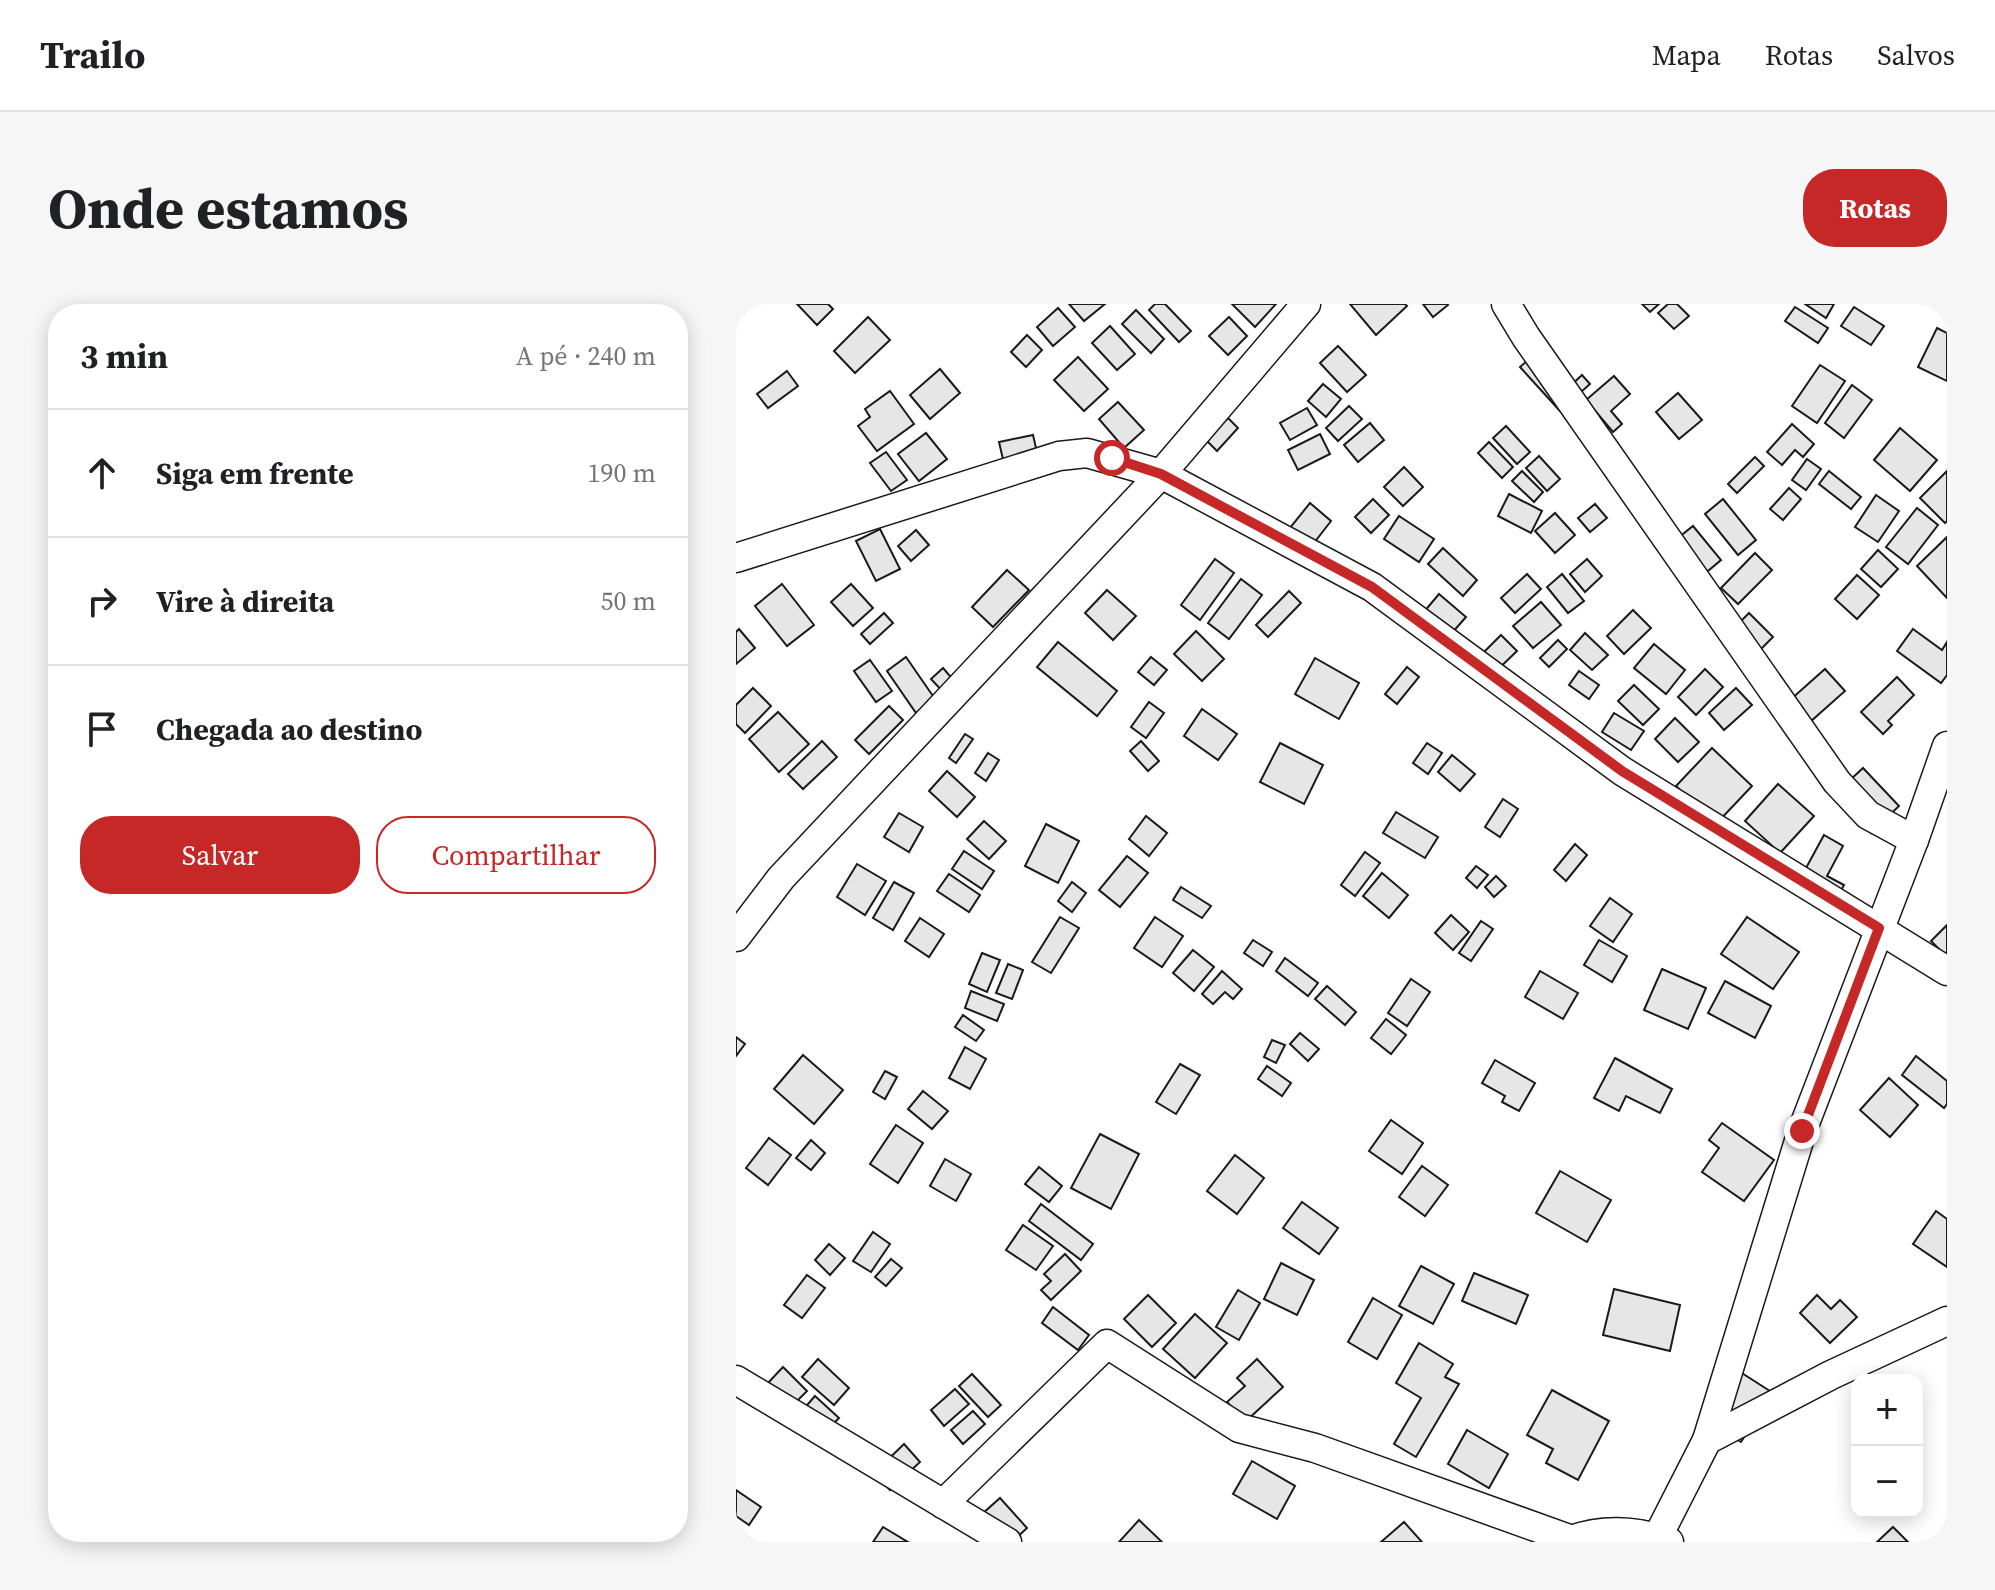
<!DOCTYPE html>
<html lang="pt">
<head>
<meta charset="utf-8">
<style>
  :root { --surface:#fff; --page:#f6f6f6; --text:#202124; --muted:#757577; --line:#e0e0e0; --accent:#c62828 }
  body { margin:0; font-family:"Source Serif 4",serif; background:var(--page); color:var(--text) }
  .controls { position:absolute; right:24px; bottom:24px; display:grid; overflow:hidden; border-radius:16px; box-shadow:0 4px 20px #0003 }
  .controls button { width:72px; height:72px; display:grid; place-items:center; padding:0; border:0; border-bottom:2px solid var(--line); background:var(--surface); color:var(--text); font:40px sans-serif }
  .stop { position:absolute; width:24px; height:24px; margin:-18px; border:6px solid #c62828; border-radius:50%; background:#fff }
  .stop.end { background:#c62828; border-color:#fff; box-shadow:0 2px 8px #0008 }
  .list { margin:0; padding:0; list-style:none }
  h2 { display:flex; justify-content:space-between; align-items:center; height:104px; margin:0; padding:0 32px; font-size:34px }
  h2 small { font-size:26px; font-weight:400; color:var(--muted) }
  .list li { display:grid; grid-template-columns:52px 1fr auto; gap:24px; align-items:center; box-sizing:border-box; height:128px; padding:0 32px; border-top:2px solid var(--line) }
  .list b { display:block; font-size:30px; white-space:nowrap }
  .list em { font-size:26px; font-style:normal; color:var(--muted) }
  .actions { display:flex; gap:16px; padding:24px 32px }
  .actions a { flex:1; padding:18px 0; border:2px solid var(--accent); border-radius:32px; text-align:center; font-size:28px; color:var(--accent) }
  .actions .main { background:var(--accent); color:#fff }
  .icon { flex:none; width:44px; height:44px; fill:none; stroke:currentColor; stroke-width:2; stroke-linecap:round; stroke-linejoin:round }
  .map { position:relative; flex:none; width:1211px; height:1238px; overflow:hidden; border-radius:32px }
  header { display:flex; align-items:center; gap:48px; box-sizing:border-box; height:112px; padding:0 40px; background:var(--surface); border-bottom:2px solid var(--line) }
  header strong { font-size:38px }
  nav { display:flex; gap:44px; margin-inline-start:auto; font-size:28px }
  .intro { display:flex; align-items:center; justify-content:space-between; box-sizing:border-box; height:192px; padding:0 48px }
  h1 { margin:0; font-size:56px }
  .button { padding:20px 36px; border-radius:32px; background:var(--accent); color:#fff; font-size:28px; font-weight:700 }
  main { display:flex; gap:48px; padding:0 48px }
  aside { flex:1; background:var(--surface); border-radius:32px; box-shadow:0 4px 20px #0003 }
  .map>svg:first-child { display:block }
  .building { fill:#e6e6e6; stroke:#1a1a1a; stroke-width:2 }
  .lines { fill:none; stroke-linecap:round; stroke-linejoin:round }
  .street-casing { stroke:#1a1a1a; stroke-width:31 }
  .street { stroke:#fff; stroke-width:28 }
  .route { stroke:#c62828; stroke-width:10 }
</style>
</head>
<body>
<header>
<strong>Trailo</strong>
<nav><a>Mapa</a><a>Rotas</a><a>Salvos</a></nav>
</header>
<div class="intro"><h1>Onde estamos</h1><a class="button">Rotas</a></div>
<main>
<aside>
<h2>3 min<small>A pé · 240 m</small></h2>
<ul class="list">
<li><svg class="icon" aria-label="ahead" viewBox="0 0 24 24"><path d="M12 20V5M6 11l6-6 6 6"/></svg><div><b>Siga em frente</b></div><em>190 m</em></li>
<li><svg class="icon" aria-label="right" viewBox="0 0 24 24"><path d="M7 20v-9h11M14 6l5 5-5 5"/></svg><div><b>Vire à direita</b></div><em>50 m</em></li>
<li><svg class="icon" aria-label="arrive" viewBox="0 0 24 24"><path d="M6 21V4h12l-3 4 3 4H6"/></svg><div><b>Chegada ao destino</b></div></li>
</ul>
<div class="actions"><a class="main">Salvar</a><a>Compartilhar</a></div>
</aside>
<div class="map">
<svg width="1211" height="1238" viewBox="0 0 1211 1238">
  <rect width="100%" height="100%" fill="#fff"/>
  <g class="building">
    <polygon points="0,0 10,0 13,4 2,14"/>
    <polygon points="61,0 92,0 97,5 81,21"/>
    <polygon points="333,0 369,0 348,17"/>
    <polygon points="419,0 429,0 455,27 443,38 413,6"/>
    <polygon points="496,0 540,0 519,23"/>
    <polygon points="614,0 669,0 671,2 640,31"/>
    <polygon points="687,0 711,0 712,1 697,13"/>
    <polygon points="906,0 923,0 914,8"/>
    <polygon points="932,0 941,0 953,12 938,25 922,9"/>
    <polygon points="1069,0 1098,0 1090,14"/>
    <polygon points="1059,3 1092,24 1082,39 1049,17"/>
    <polygon points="1118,3 1148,22 1135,41 1105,22"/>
    <polygon points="322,4 339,23 317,42 301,23"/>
    <polygon points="400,6 428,35 415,49 386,20"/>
    <polygon points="132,13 154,36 119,69 98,47"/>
    <polygon points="493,13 511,32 492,51 473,32"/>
    <polygon points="374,22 399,50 381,66 356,39"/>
    <polygon points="1201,24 1211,29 1211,77 1182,63"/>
    <polygon points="291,31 306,46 290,63 275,48"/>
    <polygon points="602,42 630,71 611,88 584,59"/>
    <polygon points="800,49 832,84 846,71 854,80 824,107 784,63"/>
    <polygon points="342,53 372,85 348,107 318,76"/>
    <polygon points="1084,61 1109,77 1081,119 1056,102"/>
    <polygon points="204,65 224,89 194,115 174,91"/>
    <polygon points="51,67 62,82 32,104 21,90"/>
    <polygon points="878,72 894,90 875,107 886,120 877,128 850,96"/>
    <polygon points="587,80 605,95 590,113 572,97"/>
    <polygon points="1116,81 1136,96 1108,134 1089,119"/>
    <polygon points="154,87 178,120 141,147 122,122 134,113 129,105"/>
    <polygon points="942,89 966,116 943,135 920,108"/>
    <polygon points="382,98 408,126 388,144 363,115"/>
    <polygon points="613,102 626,115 602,137 590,124"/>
    <polygon points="571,104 581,121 554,136 544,119"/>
    <polygon points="492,114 502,124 481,147 470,136"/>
    <polygon points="634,119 648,136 622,158 608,141"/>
    <polygon points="1056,120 1078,140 1067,153 1059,146 1046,161 1031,148"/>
    <polygon points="770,122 794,148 781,160 757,134"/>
    <polygon points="1164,124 1201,156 1174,187 1138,156"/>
    <polygon points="190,129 211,155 183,177 162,150"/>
    <polygon points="584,130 594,150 562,166 552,146"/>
    <polygon points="297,131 303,157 269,164 263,138"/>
    <polygon points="753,138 777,163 766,174 742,149"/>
    <polygon points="150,148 171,176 155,187 134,159"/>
    <polygon points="803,152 824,175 811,187 790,164"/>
    <polygon points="1019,153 1028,162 1001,189 992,180"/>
    <polygon points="1071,155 1085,165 1070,186 1056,176"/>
    <polygon points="668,163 687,183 667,202 648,183"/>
    <polygon points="786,167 807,188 798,198 776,177"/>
    <polygon points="1093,167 1125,193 1115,205 1083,180"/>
    <polygon points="1211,167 1211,217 1209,219 1184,194"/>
    <polygon points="1053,184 1065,195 1047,216 1034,205"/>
    <polygon points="773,190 806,207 795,229 762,212"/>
    <polygon points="1140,191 1163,207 1142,238 1119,223"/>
    <polygon points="637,195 653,211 635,229 619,213"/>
    <polygon points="987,195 1020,236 1002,251 969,210"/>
    <polygon points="574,199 595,217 567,253 545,235"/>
    <polygon points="859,200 871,214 854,228 842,214"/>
    <polygon points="1181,204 1202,221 1172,260 1150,243"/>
    <polygon points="819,209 839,231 819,249 799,227"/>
    <polygon points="663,212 698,235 683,258 648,235"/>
    <polygon points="957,222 985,256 960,277 932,242"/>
    <polygon points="144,225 164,265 140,277 120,237"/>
    <polygon points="180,226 193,241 175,257 162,242"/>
    <polygon points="1211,233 1211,294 1181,262"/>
    <polygon points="707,244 741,276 727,292 692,260"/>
    <polygon points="1142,246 1162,265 1145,283 1125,265"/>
    <polygon points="1019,249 1036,266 1002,300 985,284"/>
    <polygon points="479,255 498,269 464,316 445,301"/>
    <polygon points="851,255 866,272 849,288 834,270"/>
    <polygon points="271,266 293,286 257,323 236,303"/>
    <polygon points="791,270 805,285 779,309 765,294"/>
    <polygon points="826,270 848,297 832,309 811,283"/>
    <polygon points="1121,271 1143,291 1121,315 1099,295"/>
    <polygon points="505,275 526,291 493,335 472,319"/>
    <polygon points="46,280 78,321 51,342 19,302"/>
    <polygon points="115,280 137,304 117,322 95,298"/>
    <polygon points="371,286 400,312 377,336 349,309"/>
    <polygon points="553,287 565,299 532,333 520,321"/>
    <polygon points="703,290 730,313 708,338 682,315"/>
    <polygon points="805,298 825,321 797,344 777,322"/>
    <polygon points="897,306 915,324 888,350 871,332"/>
    <polygon points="148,309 157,319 134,340 125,330"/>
    <polygon points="1013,309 1037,333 1017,353 993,329"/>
    <polygon points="3,325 19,344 0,360 0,328"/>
    <polygon points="1177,325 1206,346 1211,338 1211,371 1205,379 1161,347"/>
    <polygon points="460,327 488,355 466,377 438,350"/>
    <polygon points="849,329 872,351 856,366 834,346"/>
    <polygon points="765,331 781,347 754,373 739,357"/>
    <polygon points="822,336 831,345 813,363 804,354"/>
    <polygon points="322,338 381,387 361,412 301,363"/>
    <polygon points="918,340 949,366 930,390 898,364"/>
    <polygon points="170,353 199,395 180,409 151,367"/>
    <polygon points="415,353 431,366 418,381 402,368"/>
    <polygon points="579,354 623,379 603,415 559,390"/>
    <polygon points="134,356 156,387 140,398 118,367"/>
    <polygon points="671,363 683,373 661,400 649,390"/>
    <polygon points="207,364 220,379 208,389 195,375"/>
    <polygon points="969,365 987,383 960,411 942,393"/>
    <polygon points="1089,365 1109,387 1074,418 1054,396"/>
    <polygon points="843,367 863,381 853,395 833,381"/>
    <polygon points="1161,373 1178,391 1152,417 1156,421 1147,430 1125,408"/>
    <polygon points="898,381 923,405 907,421 882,397"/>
    <polygon points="17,384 35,402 9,429 0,420 0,401"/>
    <polygon points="1000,384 1016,401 988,426 973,409"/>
    <polygon points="413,398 428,409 410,434 395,423"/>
    <polygon points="153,402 167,416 133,450 119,436"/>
    <polygon points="466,405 501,430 482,456 448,432"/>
    <polygon points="42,408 73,440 43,468 13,435"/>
    <polygon points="878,409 908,427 895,446 866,428"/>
    <polygon points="939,414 963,438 942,458 919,435"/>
    <polygon points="229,430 237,435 220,459 213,454"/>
    <polygon points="86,437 101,453 67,485 52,470"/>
    <polygon points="405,437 423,457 412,467 394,447"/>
    <polygon points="544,439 587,461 568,500 524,478"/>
    <polygon points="691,439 706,449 692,470 677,459"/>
    <polygon points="976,444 1016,482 980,520 940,482"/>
    <polygon points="252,449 263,456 250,477 239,469"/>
    <polygon points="716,451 739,470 724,487 702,468"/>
    <polygon points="1127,464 1163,502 1135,529 1099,490"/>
    <polygon points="211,467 239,493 221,513 193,487"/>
    <polygon points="1042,480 1078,512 1044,549 1009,517"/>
    <polygon points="767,495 782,505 764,533 749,523"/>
    <polygon points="660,508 702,533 689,554 647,529"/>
    <polygon points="163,509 187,523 173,548 148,533"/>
    <polygon points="410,512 431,529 413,552 393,535"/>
    <polygon points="248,517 270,537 253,555 231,535"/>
    <polygon points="310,520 343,537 322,579 289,562"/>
    <polygon points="1088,531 1107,542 1091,572 1108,581 1095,606 1058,586"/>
    <polygon points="839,540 851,551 830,577 818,566"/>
    <polygon points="228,547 258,567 246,585 216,565"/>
    <polygon points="629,548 644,559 619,592 605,581"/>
    <polygon points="391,552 412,569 384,603 363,586"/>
    <polygon points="121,560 150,577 129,611 101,593"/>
    <polygon points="740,562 752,571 741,584 730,574"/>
    <polygon points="646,569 672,591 653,614 627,592"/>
    <polygon points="213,570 244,591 233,608 201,587"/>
    <polygon points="760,572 770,582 758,593 749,583"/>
    <polygon points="158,578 178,589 157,626 137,614"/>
    <polygon points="336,578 350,589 336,608 322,597"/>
    <polygon points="445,583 475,602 466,614 437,596"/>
    <polygon points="874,594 896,610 877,638 854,622"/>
    <polygon points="715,611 733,628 717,646 699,629"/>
    <polygon points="324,613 343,624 315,669 296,658"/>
    <polygon points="419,613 447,632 426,663 398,644"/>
    <polygon points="1011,613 1063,648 1037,685 985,650"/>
    <polygon points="184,614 208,630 193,653 169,637"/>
    <polygon points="745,617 757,625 735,657 723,649"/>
    <polygon points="1211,621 1211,653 1195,637"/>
    <polygon points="517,636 536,648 527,662 508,649"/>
    <polygon points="863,636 891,652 876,678 848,661"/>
    <polygon points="457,646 478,663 458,687 437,669"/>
    <polygon points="246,649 264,656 251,688 233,680"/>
    <polygon points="549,654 582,679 572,692 540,667"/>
    <polygon points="272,660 287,666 276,695 260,689"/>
    <polygon points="926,665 970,684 952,725 908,706"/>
    <polygon points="486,667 506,685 497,695 489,688 477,700 466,690"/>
    <polygon points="804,667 842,689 827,715 789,693"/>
    <polygon points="675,675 694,688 671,722 652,709"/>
    <polygon points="989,677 1035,702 1019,734 972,709"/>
    <polygon points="591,682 620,708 609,721 579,695"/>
    <polygon points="235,687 268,700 261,717 229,704"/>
    <polygon points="227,711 248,726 240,737 219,723"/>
    <polygon points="650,715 670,731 655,750 635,734"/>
    <polygon points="564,729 583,745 572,757 554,740"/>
    <polygon points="0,733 9,740 0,752"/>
    <polygon points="536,736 549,741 540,759 528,753"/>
    <polygon points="229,743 250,755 234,785 213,774"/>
    <polygon points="67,751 107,786 78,820 38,785"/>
    <polygon points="1180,752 1211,777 1211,800 1208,804 1166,771"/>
    <polygon points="879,754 936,785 924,809 890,792 883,807 858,794"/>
    <polygon points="759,756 799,779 783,807 766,798 769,792 746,779"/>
    <polygon points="444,760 464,771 440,810 420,798"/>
    <polygon points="531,762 555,779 546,792 522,775"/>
    <polygon points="149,767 161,773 149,795 137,788"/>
    <polygon points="1153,774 1182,801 1154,833 1124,806"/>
    <polygon points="187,787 212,807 196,825 172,805"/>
    <polygon points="655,816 687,839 666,870 633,847"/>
    <polygon points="986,819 1038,856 1008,897 966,868 983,844 973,836"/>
    <polygon points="160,821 187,839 162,879 134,860"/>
    <polygon points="364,830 403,850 375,905 335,884"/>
    <polygon points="33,834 55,851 32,881 10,864"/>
    <polygon points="75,836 89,849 75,866 60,854"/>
    <polygon points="499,851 528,874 501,910 471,887"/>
    <polygon points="209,855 235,870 220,897 194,882"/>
    <polygon points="686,862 712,881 689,912 663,893"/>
    <polygon points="303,863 326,882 313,898 289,880"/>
    <polygon points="824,867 875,896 851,938 800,909"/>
    <polygon points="566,898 602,924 583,950 547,924"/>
    <polygon points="305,900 357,940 345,956 293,917"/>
    <polygon points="1200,907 1211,915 1211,963 1177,940"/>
    <polygon points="287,921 317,942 300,966 270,946"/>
    <polygon points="137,928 154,940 135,968 117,957"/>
    <polygon points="93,940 109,954 94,971 79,956"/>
    <polygon points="329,950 345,967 315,996 305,986 315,977 308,970"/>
    <polygon points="155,955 166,964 150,982 139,973"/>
    <polygon points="545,959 578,976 561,1011 528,995"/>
    <polygon points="685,962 718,980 697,1020 663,1002"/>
    <polygon points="738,969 792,991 780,1020 726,997"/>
    <polygon points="71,971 89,984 66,1014 48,1001"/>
    <polygon points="878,985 944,1001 934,1047 867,1031"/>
    <polygon points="502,986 524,999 503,1036 480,1023"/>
    <polygon points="412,991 440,1019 416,1043 388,1015"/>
    <polygon points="1081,991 1095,1005 1104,996 1121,1013 1094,1039 1064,1009"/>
    <polygon points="637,994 666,1011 641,1055 612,1038"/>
    <polygon points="317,1003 353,1031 342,1046 306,1019"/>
    <polygon points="459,1010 491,1039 459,1074 427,1045"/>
    <polygon points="683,1039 717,1060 709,1073 723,1080 680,1153 658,1140 685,1094 660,1079"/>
    <polygon points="82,1055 113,1084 98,1101 66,1073"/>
    <polygon points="521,1055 547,1083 509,1118 491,1098 509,1082 501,1074"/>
    <polygon points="47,1063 71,1087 55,1103 31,1080"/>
    <polygon points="998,1064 1037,1089 1005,1138 966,1114"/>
    <polygon points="236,1070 265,1101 252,1113 223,1082"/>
    <polygon points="219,1085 233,1100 208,1122 195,1106"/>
    <polygon points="816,1086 873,1117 842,1176 810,1159 817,1145 791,1131"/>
    <polygon points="79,1092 103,1114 88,1129 65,1108"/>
    <polygon points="237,1107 249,1120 227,1140 215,1126"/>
    <polygon points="731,1126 772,1150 753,1184 712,1160"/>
    <polygon points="168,1140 184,1158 154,1186 138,1169"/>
    <polygon points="516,1157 559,1182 541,1215 497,1190"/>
    <polygon points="0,1186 25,1203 13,1221 0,1212"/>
    <polygon points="264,1194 291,1224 276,1238 236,1219"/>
    <polygon points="403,1216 426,1238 383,1238"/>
    <polygon points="668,1218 686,1238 645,1238"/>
    <polygon points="147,1223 172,1238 137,1238"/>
    <polygon points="1157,1223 1172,1238 1141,1238"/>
  </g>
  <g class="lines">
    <defs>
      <g id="street">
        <polyline points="770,0 790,33 1101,478 1132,511 1178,536"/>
        <polyline points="0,254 323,152 351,149 425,170 636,283 886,467 1211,667"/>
        <polyline points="0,633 45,574 425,170 570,0"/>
        <polyline points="0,1076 271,1238"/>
        <polyline points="971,1136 1066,827 1178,536 1211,442"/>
        <polyline points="207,1200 371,1040 503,1124 579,1144 836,1236"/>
        <path d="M831 1238C863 1224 900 1226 933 1238"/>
        <polyline points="919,1238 971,1136 1095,1071 1211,1017"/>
      </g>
    </defs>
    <use href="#street" class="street-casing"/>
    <use href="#street" class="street"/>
  </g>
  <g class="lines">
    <polyline class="route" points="376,154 425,170 636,283 886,467 1143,624 1066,827"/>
  </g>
</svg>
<div class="controls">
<button>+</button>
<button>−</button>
</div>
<div class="stop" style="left:376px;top:154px"></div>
<div class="stop end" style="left:1066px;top:827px"></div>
</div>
</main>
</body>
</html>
